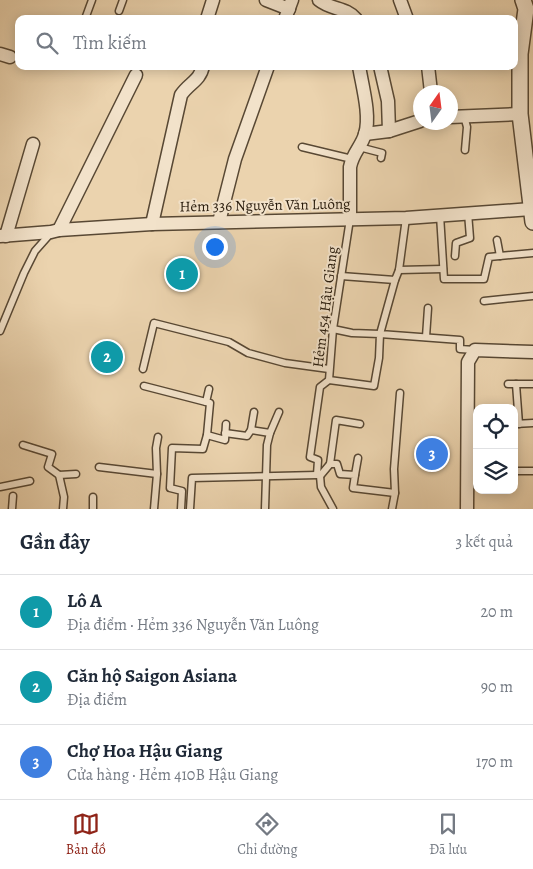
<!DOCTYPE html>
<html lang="vi">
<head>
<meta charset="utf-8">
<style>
  :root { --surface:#fff; --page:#f2f2f3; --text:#1f2937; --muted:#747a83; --line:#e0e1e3; --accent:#8f2418 }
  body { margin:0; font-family:Alegreya,serif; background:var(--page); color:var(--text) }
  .controls { position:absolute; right:15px; bottom:15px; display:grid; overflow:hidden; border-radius:10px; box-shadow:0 2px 12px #0003 }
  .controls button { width:45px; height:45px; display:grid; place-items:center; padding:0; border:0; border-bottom:1px solid var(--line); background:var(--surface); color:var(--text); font:25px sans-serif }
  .compass { position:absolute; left:413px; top:85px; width:45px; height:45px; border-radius:50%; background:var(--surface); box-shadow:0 2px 12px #0003; rotate:14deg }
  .you { position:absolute; left:214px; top:246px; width:18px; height:18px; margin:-12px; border:4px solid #fff; border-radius:50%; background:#1a73e8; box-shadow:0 0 0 8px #1a73e833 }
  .badge { display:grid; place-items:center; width:32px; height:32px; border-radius:50%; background:var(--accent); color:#fff; font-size:16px; font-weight:700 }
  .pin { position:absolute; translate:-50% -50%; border:2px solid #fff; box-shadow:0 1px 5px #0006 }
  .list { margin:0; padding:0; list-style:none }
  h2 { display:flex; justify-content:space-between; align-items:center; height:65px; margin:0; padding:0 20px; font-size:21px }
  h2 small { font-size:16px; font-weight:400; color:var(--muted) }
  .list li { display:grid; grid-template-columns:32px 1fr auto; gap:15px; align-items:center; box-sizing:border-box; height:75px; padding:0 20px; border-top:1px solid var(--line) }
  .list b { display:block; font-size:19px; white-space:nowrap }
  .list p { margin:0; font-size:16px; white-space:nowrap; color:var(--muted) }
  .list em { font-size:16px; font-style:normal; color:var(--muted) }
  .icon { flex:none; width:28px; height:28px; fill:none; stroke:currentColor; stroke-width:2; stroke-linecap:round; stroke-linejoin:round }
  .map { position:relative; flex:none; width:533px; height:509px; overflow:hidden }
  .search { position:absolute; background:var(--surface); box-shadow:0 2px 12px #0003; left:15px; right:15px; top:15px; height:55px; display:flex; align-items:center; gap:12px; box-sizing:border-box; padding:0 18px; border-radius:10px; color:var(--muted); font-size:19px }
  .sheet { height:290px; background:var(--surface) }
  nav { display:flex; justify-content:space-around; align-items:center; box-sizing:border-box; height:70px; border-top:1px solid var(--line); background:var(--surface); font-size:14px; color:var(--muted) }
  nav a { display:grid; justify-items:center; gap:2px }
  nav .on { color:var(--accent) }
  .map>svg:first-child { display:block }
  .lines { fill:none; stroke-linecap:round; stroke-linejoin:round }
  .service-casing { stroke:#584834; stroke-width:9 }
  .minor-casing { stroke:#584834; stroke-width:15 }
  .tertiary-casing { stroke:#584834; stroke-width:18 }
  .service { stroke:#f2e2ca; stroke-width:6 }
  .minor { stroke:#f2e2ca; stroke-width:12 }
  .tertiary { stroke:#f2e2ca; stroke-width:15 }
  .labels { text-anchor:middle; stroke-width:4; stroke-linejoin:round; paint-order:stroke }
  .street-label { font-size:15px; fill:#271a0b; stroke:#f2e2ca }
</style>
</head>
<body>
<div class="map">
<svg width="533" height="509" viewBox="0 0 533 509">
  <rect width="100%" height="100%" fill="#ebd3ae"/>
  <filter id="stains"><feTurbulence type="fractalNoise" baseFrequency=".004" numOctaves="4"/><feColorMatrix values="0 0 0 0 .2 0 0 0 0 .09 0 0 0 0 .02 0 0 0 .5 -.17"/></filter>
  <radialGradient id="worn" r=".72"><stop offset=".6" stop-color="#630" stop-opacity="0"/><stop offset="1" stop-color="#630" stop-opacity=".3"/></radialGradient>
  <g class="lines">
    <defs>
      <g id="service">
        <polyline points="119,11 123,0"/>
        <polyline points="85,19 92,0"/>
        <polyline points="464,116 467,127 465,150"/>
        <polyline points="302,147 352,159"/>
        <polyline points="359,147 382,153 381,158"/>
        <polyline points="440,215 444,279 484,279 489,257 533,253"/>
        <polyline points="497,240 500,256"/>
        <polyline points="455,256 456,243 470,238 468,213"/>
        <polyline points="399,270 443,269"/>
        <polyline points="341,276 395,280 399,270 406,218"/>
        <polyline points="395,280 380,334 460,340 460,349 475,350"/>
        <polyline points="484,301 533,296"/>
        <polyline points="0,331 24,273 35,251 51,233"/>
        <polyline points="426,337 428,308"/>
        <polyline points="143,369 154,323 229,342 248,353 285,363 329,369"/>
        <polyline points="329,380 374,386 379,358 380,334 352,333 333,329"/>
        <polyline points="508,384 533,384"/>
        <polyline points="516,384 519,424"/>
        <polyline points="144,386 206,402"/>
        <polyline points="514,424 533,423"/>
        <polyline points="251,430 270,433 279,412"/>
        <polyline points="225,433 247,436 251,430 254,412"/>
        <polyline points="207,435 225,440 226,424"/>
        <polyline points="23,445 52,454 48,467 59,475 64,497 63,509"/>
        <polyline points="330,464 337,464 340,474 355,475 353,488 395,493"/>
        <polyline points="99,467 157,474"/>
        <polyline points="514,471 533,471"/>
        <polyline points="59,475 76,474"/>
        <polyline points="355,475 358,458"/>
        <polyline points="320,476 330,464 336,420 360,424"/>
        <polyline points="0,487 30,481"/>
        <polyline points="12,509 13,496"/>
        <polyline points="93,509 93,497"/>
        <polyline points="154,509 157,474 156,448 158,437"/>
        <polyline points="181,509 182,491 170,488 172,448 203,449 207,435 210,403 206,402 209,389"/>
        <polyline points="190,509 192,478 317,475"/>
        <polyline points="265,509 267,445 270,433"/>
        <polyline points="333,509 321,487 320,476 317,475 318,460 310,457 320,387 329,380 333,329 350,219"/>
        <polyline points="392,509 395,493 394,469 400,393"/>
      </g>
      <g id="minor">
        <polyline points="266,0 289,9"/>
        <path d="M319 0C331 10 346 7 356 19"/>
        <polyline points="400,0 407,19"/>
        <polyline points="207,19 213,0"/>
        <polyline points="285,19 292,0"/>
        <polyline points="0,54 10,57"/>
        <polyline points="380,66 388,101 389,131"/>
        <polyline points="428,66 431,92"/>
        <polyline points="450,117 520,114"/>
        <polyline points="365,134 389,131 420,121"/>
        <path d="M350 219V167C353 152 362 146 365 134 371 116 362 85 359 66"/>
        <polyline points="219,222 235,159 268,66"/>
        <path d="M152 224 181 95C189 83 200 81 203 66"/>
        <polyline points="59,230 136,75"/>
        <polyline points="0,236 51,232 59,230 152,224 406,218 531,209"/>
        <polyline points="6,236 33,144"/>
        <polyline points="467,509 468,362 475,350 533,352"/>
      </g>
      <polyline id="tertiary" points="523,0 526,9 520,54 520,114 533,222"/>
    </defs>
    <use href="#service" class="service-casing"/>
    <use href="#minor" class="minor-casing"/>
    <use href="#tertiary" class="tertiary-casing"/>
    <use href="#service" class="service"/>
    <use href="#minor" class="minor"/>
    <use href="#tertiary" class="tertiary"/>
  </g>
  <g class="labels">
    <g class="street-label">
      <text transform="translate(265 205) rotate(-1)" y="5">Hẻm 336 Nguyễn Văn Luông</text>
      <text transform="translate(325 307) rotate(-83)" y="5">Hẻm 454 Hậu Giang</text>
    </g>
  </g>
  <rect width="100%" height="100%" filter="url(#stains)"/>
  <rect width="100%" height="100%" fill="url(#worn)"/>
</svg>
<div class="controls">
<button><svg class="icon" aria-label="locate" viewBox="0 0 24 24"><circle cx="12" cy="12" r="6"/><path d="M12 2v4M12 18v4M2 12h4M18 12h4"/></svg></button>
<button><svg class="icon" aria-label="layers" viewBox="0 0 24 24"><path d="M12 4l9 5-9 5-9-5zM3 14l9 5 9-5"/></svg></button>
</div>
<svg class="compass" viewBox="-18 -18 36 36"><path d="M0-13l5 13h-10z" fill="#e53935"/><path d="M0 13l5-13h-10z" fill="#747a83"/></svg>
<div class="you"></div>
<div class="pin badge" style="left:182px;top:274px;background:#0f9aa8">1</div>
<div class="pin badge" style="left:107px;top:357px;background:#0f9aa8">2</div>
<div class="pin badge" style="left:432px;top:454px;background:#3f7fe0">3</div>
<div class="search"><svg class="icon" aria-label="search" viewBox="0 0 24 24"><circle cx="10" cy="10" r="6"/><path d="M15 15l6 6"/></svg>Tìm kiếm</div>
</div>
<section class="sheet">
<h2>Gần đây<small>3 kết quả</small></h2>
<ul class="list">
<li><span class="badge" style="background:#0f9aa8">1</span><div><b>Lô A</b><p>Địa điểm · Hẻm 336 Nguyễn Văn Luông</p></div><em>20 m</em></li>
<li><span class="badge" style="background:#0f9aa8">2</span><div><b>Căn hộ Saigon Asiana</b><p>Địa điểm</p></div><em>90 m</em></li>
<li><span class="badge" style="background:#3f7fe0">3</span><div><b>Chợ Hoa Hậu Giang</b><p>Cửa hàng · Hẻm 410B Hậu Giang</p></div><em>170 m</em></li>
</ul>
</section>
<nav>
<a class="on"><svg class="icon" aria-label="map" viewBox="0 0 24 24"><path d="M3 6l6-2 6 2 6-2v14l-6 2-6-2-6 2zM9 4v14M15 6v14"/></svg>Bản đồ</a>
<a><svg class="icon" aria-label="directions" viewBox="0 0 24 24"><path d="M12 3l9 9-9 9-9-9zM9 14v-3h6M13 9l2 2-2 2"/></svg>Chỉ đường</a>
<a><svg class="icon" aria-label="saved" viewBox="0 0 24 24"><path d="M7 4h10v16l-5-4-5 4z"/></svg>Đã lưu</a>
</nav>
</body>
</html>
